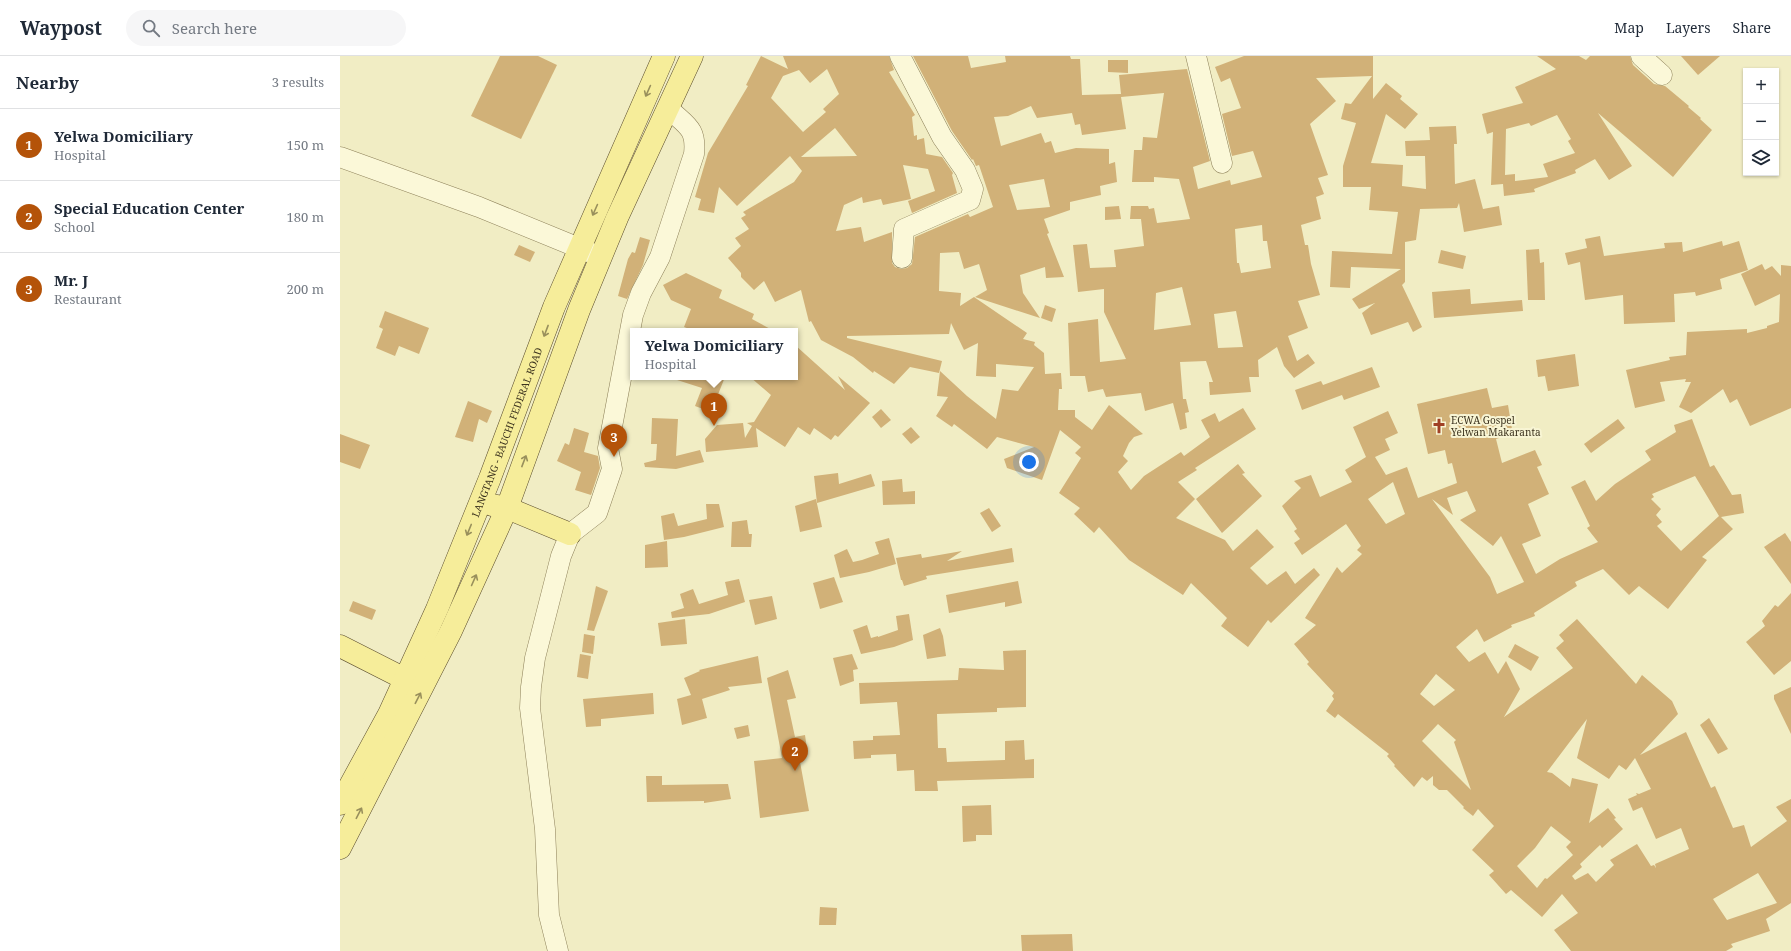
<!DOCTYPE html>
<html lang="en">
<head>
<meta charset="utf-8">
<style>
  :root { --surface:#fff; --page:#f6f6f7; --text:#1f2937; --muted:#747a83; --line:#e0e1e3; --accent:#b45309 }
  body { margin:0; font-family:"Noto Serif",serif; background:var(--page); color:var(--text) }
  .controls { position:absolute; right:12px; top:12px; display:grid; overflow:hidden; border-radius:0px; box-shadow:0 1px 3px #0004 }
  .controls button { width:36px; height:36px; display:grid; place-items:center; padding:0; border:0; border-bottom:1px solid var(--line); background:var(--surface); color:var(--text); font:20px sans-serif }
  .you { position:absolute; left:689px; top:406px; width:14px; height:14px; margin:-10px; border:3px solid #fff; border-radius:50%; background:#1a73e8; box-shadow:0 0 0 6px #1a73e833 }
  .badge { display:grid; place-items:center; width:26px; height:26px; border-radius:50%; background:var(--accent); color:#fff; font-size:13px; font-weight:700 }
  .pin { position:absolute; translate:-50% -33px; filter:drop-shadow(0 1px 2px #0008) }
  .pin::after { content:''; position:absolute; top:21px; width:14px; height:12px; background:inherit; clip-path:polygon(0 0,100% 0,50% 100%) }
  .popup { position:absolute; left:290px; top:272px; width:168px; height:52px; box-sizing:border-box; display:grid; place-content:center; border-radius:0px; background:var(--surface); filter:drop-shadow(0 1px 3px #0005); font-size:13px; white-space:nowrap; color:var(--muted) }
  .popup b { font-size:15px; color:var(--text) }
  .popup::after { content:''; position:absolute; left:50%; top:100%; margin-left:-8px; border:8px solid transparent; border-top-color:var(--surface) }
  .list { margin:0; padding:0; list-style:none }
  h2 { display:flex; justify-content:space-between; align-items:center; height:52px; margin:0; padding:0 16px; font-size:17px }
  h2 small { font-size:13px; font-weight:400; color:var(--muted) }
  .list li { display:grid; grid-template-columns:26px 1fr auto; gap:12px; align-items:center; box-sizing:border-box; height:72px; padding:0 16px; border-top:1px solid var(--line) }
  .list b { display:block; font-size:15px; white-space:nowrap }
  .list p { margin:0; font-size:13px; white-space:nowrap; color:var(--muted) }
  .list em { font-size:13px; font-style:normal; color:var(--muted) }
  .icon { flex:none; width:22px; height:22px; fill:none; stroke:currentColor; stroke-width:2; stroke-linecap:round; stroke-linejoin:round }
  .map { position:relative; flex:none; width:1451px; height:895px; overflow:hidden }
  header { display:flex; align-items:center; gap:24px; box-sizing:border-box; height:56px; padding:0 20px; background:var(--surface); border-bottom:1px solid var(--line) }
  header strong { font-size:19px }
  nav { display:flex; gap:22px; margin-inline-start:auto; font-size:14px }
  .search { width:280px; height:36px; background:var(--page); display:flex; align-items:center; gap:10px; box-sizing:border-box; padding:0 14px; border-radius:22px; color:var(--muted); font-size:15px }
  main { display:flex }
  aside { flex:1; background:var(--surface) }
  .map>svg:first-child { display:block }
  .building { fill:#d1b178; fill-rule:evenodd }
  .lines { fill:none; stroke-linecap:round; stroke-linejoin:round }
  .minor-casing { stroke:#8d8059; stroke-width:21 }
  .major-casing { stroke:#5a4c2d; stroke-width:23 }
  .minor { stroke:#fbf8d8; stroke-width:20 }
  .major { stroke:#f6ed9a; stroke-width:22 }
  .oneway { stroke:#99905c }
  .labels { text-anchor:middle; stroke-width:4; stroke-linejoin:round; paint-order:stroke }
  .poi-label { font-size:10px; fill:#3c331e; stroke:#f8f5d4; text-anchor:start }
  .street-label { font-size:10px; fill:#3c331e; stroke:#f8f5d4 }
</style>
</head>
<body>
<header>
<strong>Waypost</strong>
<div class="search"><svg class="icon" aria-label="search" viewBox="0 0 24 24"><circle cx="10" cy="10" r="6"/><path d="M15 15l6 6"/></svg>Search here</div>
<nav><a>Map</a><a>Layers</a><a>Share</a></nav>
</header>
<main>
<aside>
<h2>Nearby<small>3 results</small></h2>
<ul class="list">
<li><span class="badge">1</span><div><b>Yelwa Domiciliary</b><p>Hospital</p></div><em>150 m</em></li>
<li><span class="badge">2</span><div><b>Special Education Center</b><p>School</p></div><em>180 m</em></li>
<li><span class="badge">3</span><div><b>Mr. J</b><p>Restaurant</p></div><em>200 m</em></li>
</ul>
</aside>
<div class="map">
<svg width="1451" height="895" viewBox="0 0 1451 895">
  <rect width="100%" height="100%" fill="#f1edc4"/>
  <g class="building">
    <polygon points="160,0 198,0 217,9 181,83 131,60"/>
    <path d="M421 0 448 13 443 0H549L554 14 549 16 575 59 572 61 574 80 577 79V84L584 82 586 98 602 101 613 117 612 119 617 137 572 157 568 145 595 135 588 113 563 109 571 143 543 149 541 143 523 147 522 141 504 149 496 175 521 171 524 186 552 176V207L555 211 561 213 567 212 572 208 575 181 628 158 630 161 653 151 639 109 636 110 633 103 632 104 612 75 573 0H628L631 12 666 6 665 0H730L731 3H740L742 39 781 38 779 19 847 13 870 105 853 111 858 133 890 124 891 129 922 121 913 95 892 100 882 58 901 52 890 22 881 26 875 11 904 0H1033V43L1046 27 1062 40 1060 43 1078 58 1065 73 1046 58 1031 107 1063 109 1062 130 1086 133 1085 100H1066L1065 85 1090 84 1089 71 1116 70 1117 88H1114L1115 128 1135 123 1143 153 1159 150 1162 169 1124 176 1119 147 1117 152 1080 153 1076 184 1065 186V226L1062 229 1082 271 1073 276 1068 266 1031 279 1022 257 1035 247 1019 253 1012 243 1061 213 1011 211 1010 232 990 231 992 195 1052 198 1058 156 1029 154 1031 131H1003V110L1016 67 1001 63 1005 47 1011 48 1032 20 976 22 996 45 970 68 988 119 978 122 984 138 976 141 981 163 961 169 965 189H968L971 208 980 239 958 245 968 272 948 280 957 305 968 298 975 307 954 322 944 310 937 291 918 304 919 321H909L911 336 870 339 869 326H873L866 305 840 306 843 343H846L849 356 845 357 847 372 840 374 833 347 805 355 801 337 766 341 763 333 748 336 745 320H730L728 267 758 263 760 306 786 303 764 256V233L738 236 733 189 747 188 750 212 776 211 774 194 804 190 801 163H790L791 150H808L809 153 814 152 817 167 850 163 839 123 814 121V126H792L794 94H802L803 81 817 82 824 37 781 41 786 73 742 79 740 68 735 69 732 57 697 62 691 50 668 60 654 61 661 90 701 77 705 87 711 85 715 97 736 92 769 93V108L775 106 777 126 760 130 761 139 730 146V154L704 163 709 177 707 178 724 221 706 222 705 211 680 219 683 237 700 262 635 241 647 234 639 208 624 213 619 196 600 197 599 235 621 237 620 250 634 241 687 277 683 283 695 286 694 289 704 297 705 318 721 317 722 333H719L718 354H735V361L752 374 769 349 803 378 794 381 789 387 783 400 788 405 778 416 791 434 804 420 841 396 844 400 870 381 861 364 875 357 879 366 903 352 916 373 855 412 857 414 838 426 855 443 836 462 885 484 893 495 917 473 934 491 910 512 927 529 946 515 955 528 974 512 980 519 931 567 928 564 908 591 881 570 887 562 851 527 843 539 789 504 759 471 754 477 734 458 740 452 719 437 741 402 735 397 741 391 720 374 702 424 667 412 664 403 694 391 657 381 647 393 614 368 612 371 596 360 608 341 597 340 600 315 627 340 656 363 662 333 678 335 694 311 656 308V321L636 320 638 287 624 294 611 267 609 278 507 280V282L602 305 599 317 570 311 554 328 534 315 533 317 513 301 481 284 471 265 469 266 461 234 435 246 424 225 414 234 401 221V217L388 202 401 190 395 182 409 173 401 162 406 159 403 156 454 126 462 115 450 100 397 150 379 131 374 157 358 154 361 143 355 141 368 97 408 30 406 29ZM487 13 499 38 483 53 486 56 463 76 431 42 443 20 459 14 470 27ZM495 72 517 100 461 101ZM704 123 710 151 677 154 669 129ZM922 169 923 185H927L931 212 901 217 899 207H897L895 173ZM842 231 851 269 814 274 816 237ZM896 255 903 291 878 292 874 258Z"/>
    <path d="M1197 0H1239L1246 4 1250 0H1290L1293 9 1314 28 1325 30 1349 50 1348 51 1361 62 1360 63 1372 74 1333 121 1258 57 1292 110 1269 124 1255 103 1235 114 1236 117 1194 133 1195 136 1164 140 1163 128 1151 129 1153 76 1147 78 1142 58 1183 47 1175 31 1216 13ZM1217 59 1231 83 1228 85 1235 97 1203 108 1208 121 1175 125V118L1165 119 1166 73 1189 67 1191 70Z"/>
    <polygon points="1341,0 1380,0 1358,19"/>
    <polygon points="768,4 788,4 788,17 768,16"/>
    <polygon points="779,150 781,163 765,164 765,151"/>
    <polygon points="1260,180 1264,200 1325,192 1324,187 1342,186 1343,196 1382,185 1383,190 1399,185 1408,214 1380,223 1382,233 1356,240 1355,236 1334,238 1335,266 1284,268 1283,239 1245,244 1240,206 1228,209 1225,197 1247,192 1245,183"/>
    <polygon points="300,181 310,184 303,209 287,243 278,240 288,203 292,196 295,197"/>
    <polygon points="179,189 195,196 190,206 174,199"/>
    <polygon points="1199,193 1200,207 1204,206 1205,244 1188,244 1186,194"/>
    <polygon points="1101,194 1126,200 1123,213 1098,207"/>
    <polygon points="1422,208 1425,214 1432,210 1441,220 1441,209 1451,210 1451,352 1410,370 1397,343 1390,347 1383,333 1351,357 1339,351 1351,326 1345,326 1346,323 1320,326 1325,345 1295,352 1286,314 1330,304 1329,301 1346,299 1347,276 1407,273 1407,277 1427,272 1427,270 1439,266 1440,238 1415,250 1401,218"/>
    <polygon points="346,217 382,234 379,242 414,258 412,263 434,275 355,275 344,271 351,253 331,244 323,229"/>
    <polygon points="1130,233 1131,248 1182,244 1183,255 1094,262 1092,236"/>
    <polygon points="705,249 716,253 712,266 701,262"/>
    <polygon points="45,255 89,272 79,298 59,290 55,300 36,292 43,273 39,271"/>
    <polygon points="455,289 505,334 498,320 530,347 498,381 495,379 491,384 474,372 470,379 458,371 445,391 416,372 418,391 366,396 365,383 377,369 403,367 405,382 412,370 407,367 414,366 431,339 410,321 455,321"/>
    <polygon points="1235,298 1239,330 1208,335 1205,320 1198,321 1196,304"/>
    <polygon points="1032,311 1040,331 1004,344 1002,339 962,354 955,334 981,325 983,329"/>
    <polygon points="334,321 385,321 371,356 355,350 362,332 334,323"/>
    <path d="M1147 332 1152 352 1168 349 1172 373 1158 376 1159 382 1156 383 1162 407 1195 394 1202 409 1197 411 1209 438 1188 448 1201 480 1182 488 1196 518 1220 503 1258 486 1247 472 1250 470 1231 431 1245 424 1256 445 1275 428 1311 404 1305 395 1336 376 1334 369 1352 363 1370 411 1374 409 1392 439 1401 438 1404 457 1381 461 1393 473 1362 501 1367 504 1328 553 1299 530 1289 539 1263 513 1235 526 1237 530 1194 557 1195 560 1171 569 1172 571 1144 586 1137 573 1116 591 1129 606 1145 596 1158 618 1166 605 1180 633 1164 661 1233 612 1216 592 1224 585 1219 579 1237 563 1296 628 1302 619 1332 645 1338 658 1300 699 1346 676 1371 732 1375 730 1393 772 1404 769 1411 791 1447 765 1436 751 1451 743V847L1426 863 1430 875 1391 888 1393 891 1386 895H1231L1214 874 1238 857 1222 838 1202 861 1171 834 1166 838 1149 819 1154 815 1132 794 1154 770 1138 753 1133 760 1123 752 1124 751 1107 734H1099L1093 729V720L1087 725 1082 721 1074 731 1054 710 1055 709 1047 700 1049 698 998 658 995 662 986 655 994 643 992 640 994 637 967 608 969 606 954 588 976 569 965 562 997 511 1002 517 1022 498 1017 494 1021 490 1006 468 962 499 954 487 960 483 954 475 957 473 942 450 961 432 954 425 971 419 980 441 1012 426 1005 414 1026 401 1013 371 1048 355 1058 377 1045 383 1050 394 1035 401 1046 419 1067 411 1078 442 1117 427 1112 407 1108 408 1105 394 1088 398 1077 348ZM1355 420 1379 460 1341 495 1317 470 1322 466 1316 459 1321 453 1311 443 1314 441 1312 438ZM1053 426 1065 458 1046 468 1028 443ZM1127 435 1136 455 1120 464 1153 490 1161 480 1184 526 1157 538 1150 521 1092 443 1113 459 1107 442ZM1096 618 1115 634 1094 650 1080 638ZM1247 663 1237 702 1269 723 1279 709 1286 714 1295 702 1311 733 1299 738 1296 737 1297 739 1288 743 1293 755 1302 751 1316 783 1341 772 1349 793 1315 808 1316 812 1314 809 1311 810 1297 788 1270 804 1274 809 1256 826 1248 817 1235 824 1232 820 1242 811 1240 808 1260 789 1262 792 1283 773 1274 763 1276 762 1268 752 1249 767 1258 728 1232 722 1230 731 1212 717 1207 716ZM1098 668 1116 684 1114 686 1131 734 1082 685ZM1211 770 1231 786 1226 791 1233 799 1207 823 1205 822 1197 832 1177 810 1195 792ZM1418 817 1437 847 1387 864 1373 843Z"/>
    <polygon points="128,345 152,355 147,367 139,363 133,386 115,381"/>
    <polygon points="541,353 551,364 541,372 532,361"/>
    <polygon points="312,362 338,363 336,400 360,394 364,406 336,413 305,411 304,407 316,404 317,388 311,388"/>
    <polygon points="1278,363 1285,372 1251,397 1244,388"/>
    <polygon points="571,371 580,381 571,388 562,378"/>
    <polygon points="234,372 249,377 244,396 258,400 260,412 251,439 235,434 241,416 217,405 225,387 229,389"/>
    <polygon points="0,378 30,389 20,413 0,406"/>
    <polygon points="898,408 905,417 902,418 922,440 882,477 856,443"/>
    <polygon points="498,417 499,428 531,418 535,430 477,447 474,420"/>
    <polygon points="562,423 563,436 575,435 575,448 543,449 542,425"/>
    <polygon points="476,443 482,471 460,476 455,450"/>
    <polygon points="366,448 379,448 384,471 344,481 324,484 321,460 334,457 338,470 367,463"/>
    <polygon points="649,452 661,470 652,476 640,457"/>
    <polygon points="407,464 409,478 412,478 411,491 391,491 392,466"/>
    <polygon points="1445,477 1451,486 1451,528 1424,491"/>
    <polygon points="549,482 556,508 529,516 500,522 494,499 507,493 513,506 522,504 539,498 535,486"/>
    <polygon points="327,485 328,511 305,512 305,489"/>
    <polygon points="672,492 674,506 586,520 587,523 564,530 562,524 561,524 556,502 581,498 582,502 622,495 607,505"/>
    <polygon points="494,521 503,546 480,553 473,527"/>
    <polygon points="399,523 405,546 369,558 332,562 331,556 344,552 340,538 353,533 359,548 388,539 385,526"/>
    <polygon points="678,525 682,547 665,551 665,546 609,557 606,539"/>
    <polygon points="256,530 268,535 254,575 247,574"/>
    <polygon points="1451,537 1451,605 1434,619 1406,586 1425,570 1422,565 1435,549 1438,551"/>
    <polygon points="432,540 437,563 415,569 409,544"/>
    <polygon points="13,545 36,554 32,564 9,555"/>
    <polygon points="569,558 573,584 554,591 521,598 513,574 527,569 531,582 538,580 538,581 558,574 556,560"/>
    <polygon points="345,563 347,588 321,590 318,567"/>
    <polygon points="600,572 603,580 606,600 587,603 583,579"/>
    <polygon points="244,578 255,580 253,598 242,596"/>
    <polygon points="1175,588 1199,601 1191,615 1168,601"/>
    <polygon points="686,594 686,651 657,652 657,656 597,658 598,692 606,692 607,706 665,704 665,685 684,684 685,704 694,703 694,722 597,725 598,735 575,735 574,714 557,715 556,698 531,699 531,702 514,703 513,685 533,684 533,680 560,679 557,646 520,648 519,627 618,624 619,612 664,614 663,595"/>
    <polygon points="240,598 251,600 248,623 237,621"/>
    <polygon points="512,598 518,613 513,614 514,625 500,630 493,602"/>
    <polygon points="418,600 422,627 388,631 390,634 362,643 367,662 342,669 337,643 351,639 344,622 360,615 359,614"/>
    <polygon points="448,614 456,642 447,644 455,681 465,679 467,693 458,695 469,755 420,762 414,705 442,702 427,622"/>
    <polygon points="1451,631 1451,678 1434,643 1434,639"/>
    <polygon points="313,637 314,658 261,663 261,670 246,671 243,643"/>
    <polygon points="1369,662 1388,693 1378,698 1360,669"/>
    <polygon points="408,669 410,680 397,683 394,672"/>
    <polygon points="306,720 322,720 322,729 388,728 391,743 364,747 364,745 307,746"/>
    <polygon points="651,749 652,779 636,779 636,785 623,786 622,750"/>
    <polygon points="480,851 497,852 496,869 479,869"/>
    <polygon points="732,878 733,895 682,895 681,879"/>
  </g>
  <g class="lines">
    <defs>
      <g id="minor">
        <polyline points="560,0 602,81 625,114 633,133 630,144 564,173 562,202"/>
        <polyline points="856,0 882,107"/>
        <polyline points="1301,0 1322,19"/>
        <polyline points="0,101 139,151 261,201"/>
        <path d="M218 895 209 859 205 773 190 652 191 631 195 602 221 500 230 478 257 457 272 413 268 392 293 259 301 237 320 201 354 98C357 71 345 69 328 52"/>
      </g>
      <g id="major">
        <polyline points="152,449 167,452 230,478"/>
        <polyline points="0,590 65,623"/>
        <path id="s1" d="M0 748 49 658 97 553 150 422 214 251 324 0"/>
        <polyline points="0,792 111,575 167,452 239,254 277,162 352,0"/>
      </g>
    </defs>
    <use href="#minor" class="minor-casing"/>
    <use href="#major" class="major-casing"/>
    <use href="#minor" class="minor"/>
    <use href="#major" class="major"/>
  </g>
  <defs><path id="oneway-shaft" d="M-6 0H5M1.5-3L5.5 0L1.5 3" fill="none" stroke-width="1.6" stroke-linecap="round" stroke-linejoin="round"/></defs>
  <g class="oneway">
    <use href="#oneway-shaft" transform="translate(308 35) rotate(114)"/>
    <use href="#oneway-shaft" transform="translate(255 154) rotate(114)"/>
    <use href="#oneway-shaft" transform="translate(206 275) rotate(111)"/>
    <use href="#oneway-shaft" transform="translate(184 405) rotate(-69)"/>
    <use href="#oneway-shaft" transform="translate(129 474) rotate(112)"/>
    <use href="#oneway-shaft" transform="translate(134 524) rotate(-66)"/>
    <use href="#oneway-shaft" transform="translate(78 642) rotate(-63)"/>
    <use href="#oneway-shaft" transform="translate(19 757) rotate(-63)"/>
  </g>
  <defs>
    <symbol id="church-bare" viewBox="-9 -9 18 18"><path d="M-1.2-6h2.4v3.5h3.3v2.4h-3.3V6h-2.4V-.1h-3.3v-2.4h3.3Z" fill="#a04025" stroke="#f8f5d4" stroke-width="2.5" paint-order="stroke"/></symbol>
  </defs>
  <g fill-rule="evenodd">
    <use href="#church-bare" x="1088" y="359" width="22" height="22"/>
  </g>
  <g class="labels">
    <g class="poi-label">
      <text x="1111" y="368">ECWA Gospel<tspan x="1111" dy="12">Yelwan Makaranta</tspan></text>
    </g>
    <g class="street-label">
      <text dy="4" stroke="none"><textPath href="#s1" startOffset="408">LANGTANG - BAUCHI FEDERAL ROAD</textPath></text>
    </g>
  </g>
</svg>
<div class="controls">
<button>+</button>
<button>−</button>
<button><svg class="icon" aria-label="layers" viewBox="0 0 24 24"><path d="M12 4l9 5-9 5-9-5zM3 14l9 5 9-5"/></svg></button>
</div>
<div class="you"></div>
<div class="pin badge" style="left:374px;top:370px">1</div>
<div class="popup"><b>Yelwa Domiciliary</b>Hospital</div>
<div class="pin badge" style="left:455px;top:715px">2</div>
<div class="pin badge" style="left:274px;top:401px">3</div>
</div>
</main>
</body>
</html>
